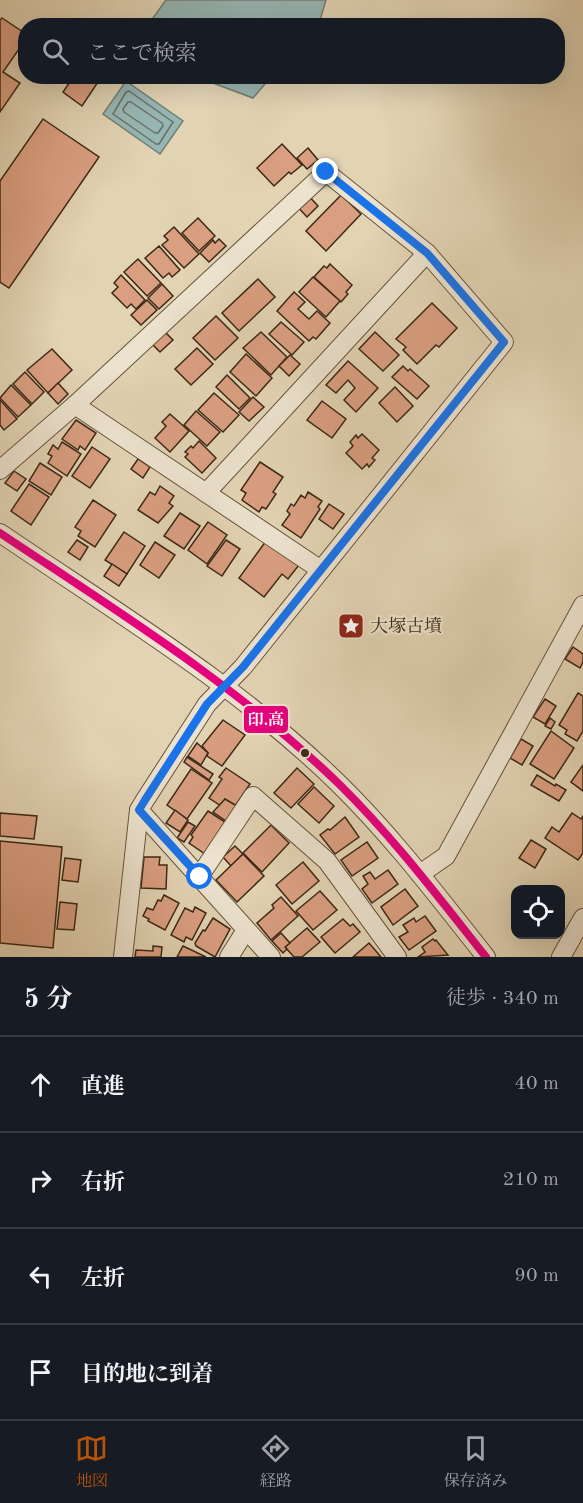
<!DOCTYPE html>
<html lang="ja">
<head>
<meta charset="utf-8">
<style>
  :root { --surface:#171b24; --page:#20242c; --text:#f1f3f6; --muted:#9ea1a6; --line:#363941; --accent:#b45309 }
  body { margin:0; font-family:"Old Standard TT","Noto Serif JP",serif; background:var(--page); color:var(--text) }
  .controls { position:absolute; right:18px; bottom:18px; display:grid; overflow:hidden; border-radius:12px; box-shadow:0 6px 24px #0002 }
  .controls button { width:54px; height:54px; display:grid; place-items:center; padding:0; border:0; border-bottom:2px solid var(--line); background:var(--surface); color:var(--text); font:30px sans-serif }
  .stop { position:absolute; width:18px; height:18px; margin:-14px; border:4px solid #1a73e8; border-radius:50%; background:#fff }
  .stop.end { background:#1a73e8; border-color:#fff; box-shadow:0 2px 6px #0008 }
  .list { margin:0; padding:0; list-style:none }
  h2 { display:flex; justify-content:space-between; align-items:center; height:78px; margin:0; padding:0 24px; font-size:26px }
  h2 small { font-size:20px; font-weight:400; color:var(--muted) }
  .list li { display:grid; grid-template-columns:39px 1fr auto; gap:18px; align-items:center; box-sizing:border-box; height:96px; padding:0 24px; border-top:2px solid var(--line) }
  .list b { display:block; font-size:22px; white-space:nowrap }
  .list em { font-size:20px; font-style:normal; color:var(--muted) }
  .icon { flex:none; width:33px; height:33px; fill:none; stroke:currentColor; stroke-width:2; stroke-linecap:round; stroke-linejoin:round }
  .map { position:relative; flex:none; width:583px; height:957px; overflow:hidden }
  .search { position:absolute; background:var(--surface); box-shadow:0 6px 24px #0002; left:18px; right:18px; top:18px; height:66px; display:flex; align-items:center; gap:15px; box-sizing:border-box; padding:0 21px; border-radius:24px; color:var(--muted); font-size:22px }
  .sheet { height:462px; background:var(--surface) }
  nav { display:flex; justify-content:space-around; align-items:center; box-sizing:border-box; height:84px; border-top:2px solid var(--line); background:var(--surface); font-size:16px; color:var(--muted) }
  nav a { display:grid; justify-items:center; gap:3px }
  nav .on { color:var(--accent) }
  .map>svg:first-child { display:block }
  .water { fill:#96b6b4; stroke:#727e74; stroke-width:1.5 }
  .lines { fill:none; stroke-linecap:round; stroke-linejoin:round }
  .shore { stroke:#697064; stroke-width:1.5 }
  .building { fill:#da9f81; stroke:#3c2915; stroke-width:1.5 }
  .minor-casing { stroke:#66543c; stroke-width:20 }
  .minor { stroke:#ece2ce; stroke-width:18 }
  .bus-1-casing { stroke:#ece2ce; stroke-width:12 }
  .bus-1 { stroke:#e5007d; stroke-width:8 }
  .route { stroke:#1a73e8; stroke-width:8 }
  .bus-dot { fill:#3c2915; stroke:#ece2ce; stroke-width:2 }
  .labels { text-anchor:middle; stroke-width:4.5; stroke-linejoin:round; paint-order:stroke }
  .poi-label { font-size:18px; fill:#3c2915; stroke:#ece2ce; text-anchor:start }
  .line-badge { stroke:#ece2ce; stroke-width:2 }
  .badge-label { font-size:16px; text-anchor:middle; font-weight:bold; fill:#fff }
</style>
</head>
<body>
<div class="map">
<svg width="583" height="957" viewBox="0 0 583 957">
  <rect width="100%" height="100%" fill="#e2d3b3"/>
  <filter id="stains"><feTurbulence type="fractalNoise" baseFrequency=".00333" numOctaves="4"/><feColorMatrix values="0 0 0 0 .2 0 0 0 0 .09 0 0 0 0 .02 0 0 0 .5 -.17"/></filter>
  <radialGradient id="worn" r=".72"><stop offset=".6" stop-color="#630" stop-opacity="0"/><stop offset="1" stop-color="#630" stop-opacity=".3"/></radialGradient>
  <g class="water">
    <polygon points="166,0 326,0 320,20 315,25 148,25"/>
    <polygon points="197,77 271,76 271,77 253,98"/>
    <polygon points="126,81 183,121 160,154 103,114"/>
  </g>
  <g class="lines">
    <g class="shore">
      <polygon points="129,91 173,122 159,144 156,144 113,114 126,92"/>
      <polygon points="128,102 131,102 162,123 163,126 158,133 155,133 124,112 123,109"/>
    </g>
  </g>
  <g class="building">
    <polygon points="2,18 26,34 26,39 3,72 20,83 0,112 0,20"/>
    <polygon points="74,76 102,76 82,106 63,92"/>
    <polygon points="43,119 99,157 9,288 0,282 0,181"/>
    <polygon points="282,144 302,165 291,174 289,172 274,186 257,168"/>
    <polygon points="308,148 318,160 307,169 297,158"/>
    <polygon points="307,194 318,206 307,217 296,205"/>
    <polygon points="341,195 361,214 326,251 306,231"/>
    <polygon points="198,218 215,236 199,251 182,233"/>
    <polygon points="174,227 199,254 184,268 162,245 168,240 164,236"/>
    <polygon points="219,239 226,246 209,262 200,253 213,240 215,243"/>
    <polygon points="159,246 180,270 172,277 169,273 163,278 145,258"/>
    <polygon points="138,259 161,283 147,296 124,272"/>
    <polygon points="330,264 352,285 346,292 348,294 341,302 314,277 324,266 327,268"/>
    <polygon points="121,275 145,300 136,309 131,304 127,308 112,293 118,287 114,283"/>
    <polygon points="313,277 340,301 326,317 299,292"/>
    <polygon points="258,279 275,297 239,331 222,313"/>
    <polygon points="162,284 173,296 159,309 148,298"/>
    <polygon points="294,292 305,302 298,309 309,319 317,311 330,323 316,339 313,337 309,341 277,311"/>
    <polygon points="147,300 157,310 141,325 131,315"/>
    <polygon points="432,303 457,328 439,347 436,345 417,364 403,350 406,347 396,339"/>
    <polygon points="216,316 238,338 215,360 193,338"/>
    <polygon points="281,322 304,342 292,355 269,334"/>
    <polygon points="163,330 173,340 160,352 150,342"/>
    <polygon points="261,332 287,357 271,375 243,348"/>
    <polygon points="375,332 399,355 383,371 359,349"/>
    <polygon points="197,348 213,364 191,385 175,369"/>
    <polygon points="52,349 72,370 48,393 27,370"/>
    <polygon points="246,354 272,378 256,396 230,372"/>
    <polygon points="290,355 300,364 289,376 279,366"/>
    <polygon points="348,361 378,388 356,412 344,400 355,388 348,380 336,393 326,385"/>
    <polygon points="403,366 408,371 410,369 429,386 417,399 392,377"/>
    <polygon points="25,372 44,392 32,404 13,384"/>
    <polygon points="227,375 250,398 239,409 216,387"/>
    <polygon points="58,383 68,394 58,404 48,393"/>
    <polygon points="11,385 31,405 18,417 0,398"/>
    <polygon points="395,387 413,406 397,422 379,403"/>
    <polygon points="214,393 239,415 223,432 198,410"/>
    <polygon points="253,397 264,407 249,421 239,412"/>
    <polygon points="0,400 17,419 4,430 0,425"/>
    <polygon points="322,401 346,419 332,438 307,420"/>
    <polygon points="196,411 220,432 207,446 184,425"/>
    <polygon points="170,414 189,431 170,452 155,438 166,426 162,422"/>
    <polygon points="76,420 96,433 85,450 80,446 78,450 62,439"/>
    <polygon points="362,434 379,450 372,458 375,460 369,467 367,464 362,469 346,453 353,446 350,442 356,435 358,438"/>
    <polygon points="199,441 216,458 202,473 185,457 188,454 185,452 191,446 193,448"/>
    <polygon points="62,442 81,454 67,476 48,463 52,456 48,454 53,445 58,449"/>
    <polygon points="92,447 110,459 90,488 72,476"/>
    <polygon points="138,459 150,467 143,478 131,469"/>
    <polygon points="260,462 283,477 273,492 276,494 266,509 262,507 259,512 242,500 246,493 241,490"/>
    <polygon points="40,463 62,477 51,495 29,481"/>
    <polygon points="14,471 26,479 17,491 5,483"/>
    <polygon points="29,484 49,497 31,525 11,511"/>
    <polygon points="160,486 174,496 169,503 173,506 158,523 138,510 150,492 155,495"/>
    <polygon points="308,492 322,501 318,507 320,509 301,538 282,525 290,514 287,511 291,504 294,506 301,495 305,498"/>
    <polygon points="93,500 116,515 95,547 78,536 81,531 75,527"/>
    <polygon points="329,504 344,514 333,529 319,519"/>
    <polygon points="180,513 200,526 184,549 164,536"/>
    <polygon points="208,522 227,535 207,564 188,550"/>
    <polygon points="124,532 145,546 127,574 105,560"/>
    <polygon points="77,540 88,547 80,560 68,552"/>
    <polygon points="226,540 240,549 222,576 207,566"/>
    <polygon points="266,541 299,565 288,579 282,574 264,597 239,578"/>
    <polygon points="155,542 175,555 159,578 140,565"/>
    <polygon points="112,564 127,574 119,586 104,576"/>
    <polygon points="573,647 583,654 583,662 580,668 565,659"/>
    <polygon points="578,693 583,696 583,731 577,741 565,734 567,730 559,725"/>
    <polygon points="545,699 556,706 545,724 533,717"/>
    <polygon points="550,718 555,722 551,729 545,726"/>
    <polygon points="223,720 245,735 222,766 207,756 208,753 202,746"/>
    <polygon points="551,731 574,748 554,779 530,764"/>
    <polygon points="521,739 533,746 522,765 510,758"/>
    <polygon points="197,743 208,753 201,765 188,756"/>
    <polygon points="187,757 213,774 209,780 184,762"/>
    <polygon points="583,765 583,791 571,782"/>
    <polygon points="226,768 250,784 235,806 225,799 221,806 209,798 222,779 219,777"/>
    <polygon points="297,768 314,784 291,808 274,793"/>
    <polygon points="191,769 212,783 187,819 167,805"/>
    <polygon points="537,775 555,786 556,784 566,790 559,801 531,785"/>
    <polygon points="314,787 334,806 319,823 298,804"/>
    <polygon points="225,799 237,806 226,821 213,812"/>
    <polygon points="175,810 188,820 180,832 166,823"/>
    <polygon points="208,811 225,822 205,854 189,843 193,837 191,835"/>
    <polygon points="0,813 37,816 34,839 0,836"/>
    <polygon points="572,813 581,819 583,816 583,853 578,860 545,838 552,827 559,832"/>
    <polygon points="345,817 359,837 335,854 320,835 328,829 330,830"/>
    <polygon points="188,822 195,826 184,842 177,838"/>
    <polygon points="271,825 289,843 262,872 243,853"/>
    <polygon points="531,840 546,849 535,868 519,858"/>
    <polygon points="0,841 62,847 53,948 0,943"/>
    <polygon points="367,842 378,858 352,876 341,860"/>
    <polygon points="235,846 243,854 231,866 223,857"/>
    <polygon points="243,854 264,876 237,902 216,880"/>
    <polygon points="144,857 160,857 159,865 167,865 166,889 141,888"/>
    <polygon points="65,858 81,860 78,882 62,880"/>
    <polygon points="303,862 319,881 292,904 276,885"/>
    <polygon points="388,870 398,884 372,903 362,889 368,884 363,876 370,872 375,879"/>
    <polygon points="405,889 418,906 393,925 381,907"/>
    <polygon points="320,891 337,910 313,930 296,911"/>
    <polygon points="164,895 179,903 165,930 148,921 149,919 143,916 147,908 153,910 158,900 161,901"/>
    <polygon points="281,897 298,916 271,940 257,923 274,908 272,905"/>
    <polygon points="60,902 77,904 74,930 57,929"/>
    <polygon points="195,907 206,913 192,940 186,937 184,942 171,935 185,908 193,912"/>
    <polygon points="425,916 436,931 409,950 399,937 408,932 403,925 414,918 416,922"/>
    <polygon points="213,918 230,929 215,957 196,946 195,943 203,930 205,931"/>
    <polygon points="343,919 350,926 353,924 360,932 335,953 321,937"/>
    <polygon points="307,928 320,942 302,957 294,957 285,947"/>
    <polygon points="281,933 290,943 285,947 287,949 283,953 272,941"/>
    <polygon points="433,939 435,941 436,940 448,955 418,957 425,952 422,947"/>
    <polygon points="369,943 381,957 353,957"/>
    <polygon points="153,946 162,947 161,957 135,957 136,950 153,951"/>
    <polygon points="183,946 206,957 177,957"/>
  </g>
  <g class="lines">
    <defs>
      <g id="minor">
        <polyline points="75,405 321,570"/>
        <polyline points="0,470 75,405 326,172 427,253 504,342 243,667 207,704 145,800 139,810 123,957"/>
        <polyline points="206,493 427,253"/>
        <path d="M0 533C116 612 238 685 339 784 393 837 439 898 486 957"/>
        <polyline points="139,810 271,957"/>
        <polyline points="420,874 446,856 583,605"/>
        <polyline points="199,877 253,796 327,861 397,957"/>
        <polyline points="229,957 246,930"/>
        <polyline points="561,957 583,918"/>
      </g>
    </defs>
    <use href="#minor" class="minor-casing"/>
    <use href="#minor" class="minor"/>
    <defs>
      <path id="bus-1" d="M0 533C117 611 238 686 339 784 393 837 439 898 486 957"/>
    </defs>
    <use href="#bus-1" class="bus-1-casing"/>
    <use href="#bus-1" class="bus-1"/>
  </g>
  <g class="lines">
    <polyline class="route" points="200,877 139,810 145,800 207,704 243,667 504,342 427,253 326,172"/>
  </g>
  <defs>
    <symbol id="sight-square" viewBox="-11 -11 22 22"><rect x="-9" y="-9" width="18" height="18" rx="4" fill="#8f2418" stroke="#ece2ce"/><path d="M0-6L1.8-2.2L6-1.7L2.9 1.2L3.7 5.4L0 3.3L-3.7 5.4L-2.9 1.2L-6-1.7L-1.8-2.2Z" fill="#fff"/></symbol>
  </defs>
  <g fill-rule="evenodd">
    <use href="#sight-square" x="336" y="611" width="30" height="30"/>
  </g>
  <circle class="bus-dot" cx="305" cy="753" r="5"/>
  <g class="labels">
    <g class="poi-label">
      <text x="370" y="632">大塚古墳</text>
    </g>
  </g>
  <rect class="line-badge" x="243" y="705" width="46" height="29" rx="6" fill="#e5007d"/>
  <g class="badge-label">
    <text x="266" y="725">印.高</text>
  </g>
  <rect width="100%" height="100%" filter="url(#stains)"/>
  <rect width="100%" height="100%" fill="url(#worn)"/>
</svg>
<div class="controls">
<button><svg class="icon" aria-label="locate" viewBox="0 0 24 24"><circle cx="12" cy="12" r="6"/><path d="M12 2v4M12 18v4M2 12h4M18 12h4"/></svg></button>
</div>
<div class="stop" style="left:200px;top:877px"></div>
<div class="stop end" style="left:326px;top:172px"></div>
<div class="search"><svg class="icon" aria-label="search" viewBox="0 0 24 24"><circle cx="10" cy="10" r="6"/><path d="M15 15l6 6"/></svg>ここで検索</div>
</div>
<section class="sheet">
<h2>5 分<small>徒歩 · 340 m</small></h2>
<ul class="list">
<li><svg class="icon" aria-label="ahead" viewBox="0 0 24 24"><path d="M12 20V5M6 11l6-6 6 6"/></svg><div><b>直進</b></div><em>40 m</em></li>
<li><svg class="icon" aria-label="right" viewBox="0 0 24 24"><path d="M7 20v-9h11M14 6l5 5-5 5"/></svg><div><b>右折</b></div><em>210 m</em></li>
<li><svg class="icon" aria-label="left" viewBox="0 0 24 24"><path d="M17 20v-9H6M10 6l-5 5 5 5"/></svg><div><b>左折</b></div><em>90 m</em></li>
<li><svg class="icon" aria-label="arrive" viewBox="0 0 24 24"><path d="M6 21V4h12l-3 4 3 4H6"/></svg><div><b>目的地に到着</b></div></li>
</ul>
</section>
<nav>
<a class="on"><svg class="icon" aria-label="map" viewBox="0 0 24 24"><path d="M3 6l6-2 6 2 6-2v14l-6 2-6-2-6 2zM9 4v14M15 6v14"/></svg>地図</a>
<a><svg class="icon" aria-label="directions" viewBox="0 0 24 24"><path d="M12 3l9 9-9 9-9-9zM9 14v-3h6M13 9l2 2-2 2"/></svg>経路</a>
<a><svg class="icon" aria-label="saved" viewBox="0 0 24 24"><path d="M7 4h10v16l-5-4-5 4z"/></svg>保存済み</a>
</nav>
</body>
</html>
